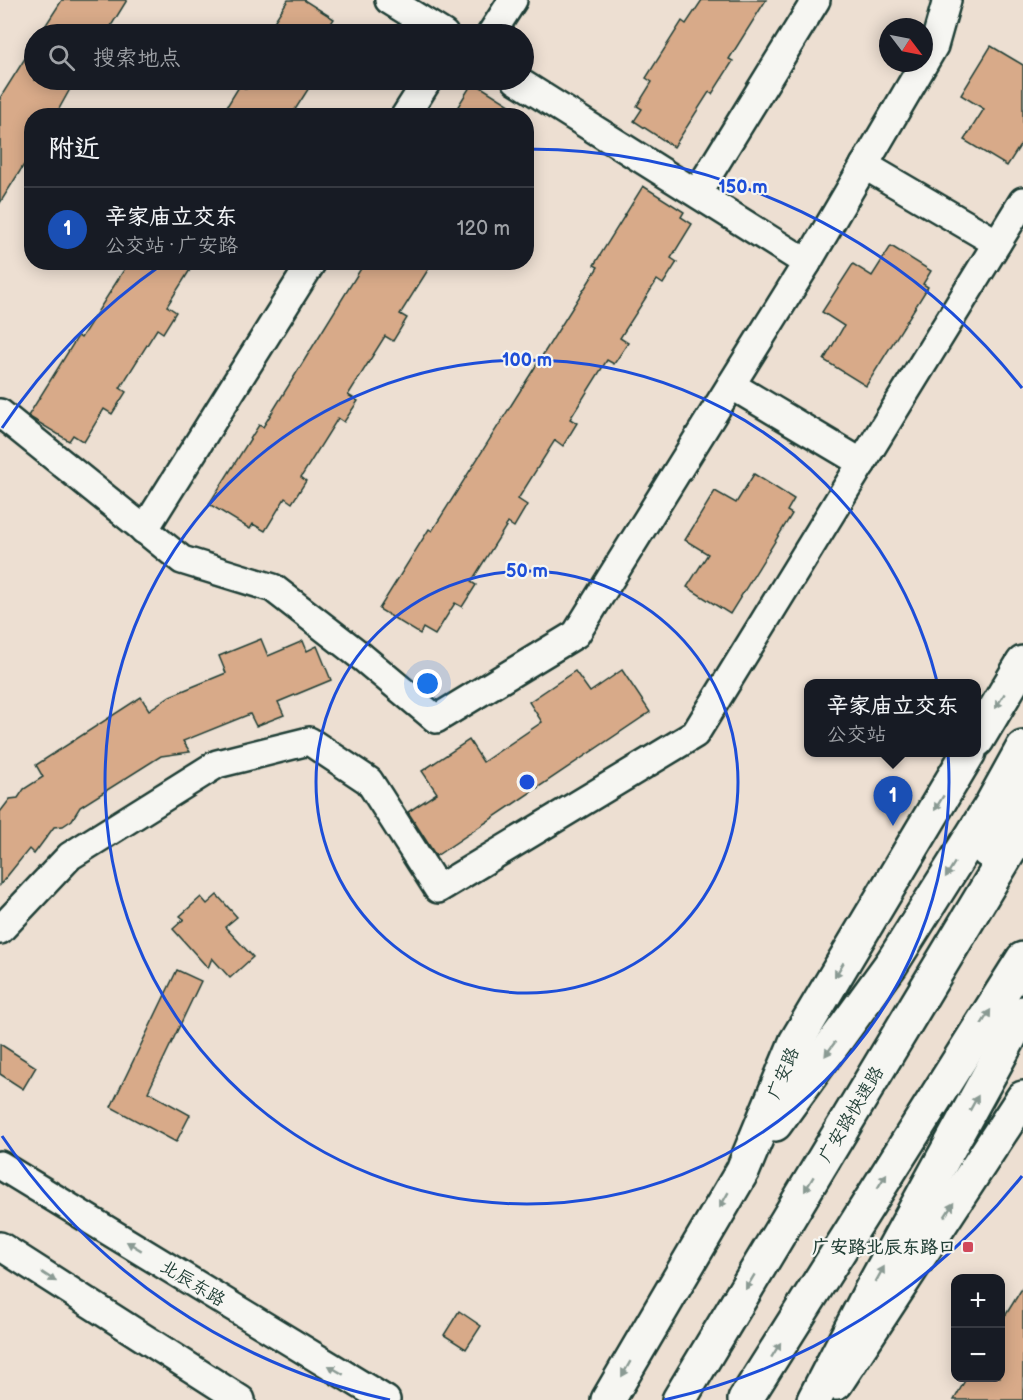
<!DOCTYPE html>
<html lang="zh">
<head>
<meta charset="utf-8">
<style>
  :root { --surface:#171b24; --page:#242831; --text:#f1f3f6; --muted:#9ea1a6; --line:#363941; --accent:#8c9099 }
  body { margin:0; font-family:"Balsamiq Sans","LXGW WenKai TC",sans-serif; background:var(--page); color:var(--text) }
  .controls { position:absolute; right:18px; bottom:18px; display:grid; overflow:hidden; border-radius:12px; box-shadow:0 3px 15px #0003 }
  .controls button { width:54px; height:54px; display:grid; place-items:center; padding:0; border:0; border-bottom:2px solid var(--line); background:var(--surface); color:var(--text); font:30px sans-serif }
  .compass { position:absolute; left:879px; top:18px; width:54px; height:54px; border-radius:50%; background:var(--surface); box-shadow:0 3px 15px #0003; rotate:122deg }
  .you { position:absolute; left:428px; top:684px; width:21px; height:21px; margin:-15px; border:4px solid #fff; border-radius:50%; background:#1a73e8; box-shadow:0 0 0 9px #1a73e833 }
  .badge { display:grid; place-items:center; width:39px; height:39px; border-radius:50%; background:var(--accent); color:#fff; font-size:20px; font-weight:700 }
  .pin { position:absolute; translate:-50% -50px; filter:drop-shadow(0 2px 3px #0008) }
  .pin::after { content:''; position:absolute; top:32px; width:21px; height:18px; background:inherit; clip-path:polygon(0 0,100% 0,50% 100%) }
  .popup { position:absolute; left:804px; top:679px; width:177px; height:78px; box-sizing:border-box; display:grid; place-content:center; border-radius:12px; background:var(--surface); filter:drop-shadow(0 2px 4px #0005); font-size:20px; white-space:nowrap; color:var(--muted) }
  .popup b { font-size:22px; color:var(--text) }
  .popup::after { content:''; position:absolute; left:50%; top:100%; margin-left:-12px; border:12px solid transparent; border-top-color:var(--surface) }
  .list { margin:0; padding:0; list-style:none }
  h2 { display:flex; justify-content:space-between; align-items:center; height:78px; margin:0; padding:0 24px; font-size:26px }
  h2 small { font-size:20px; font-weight:400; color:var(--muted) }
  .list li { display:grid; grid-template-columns:39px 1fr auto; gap:18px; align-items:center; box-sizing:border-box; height:84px; padding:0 24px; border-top:2px solid var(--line) }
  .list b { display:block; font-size:22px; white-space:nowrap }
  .list p { margin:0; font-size:20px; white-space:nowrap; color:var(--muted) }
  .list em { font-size:20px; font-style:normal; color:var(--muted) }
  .icon { flex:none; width:33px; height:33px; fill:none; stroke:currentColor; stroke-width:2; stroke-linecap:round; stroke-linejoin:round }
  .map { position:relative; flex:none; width:1023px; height:1400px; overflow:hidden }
  .search { position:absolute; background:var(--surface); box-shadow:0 3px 15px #0003; left:24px; top:24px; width:510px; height:66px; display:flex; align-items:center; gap:15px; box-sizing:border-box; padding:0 21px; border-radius:33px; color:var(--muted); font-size:22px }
  .panel { position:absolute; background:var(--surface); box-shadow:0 3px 15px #0003; left:24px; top:108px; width:510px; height:162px; border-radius:24px }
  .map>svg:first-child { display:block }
  .building { fill:#d8aa89; stroke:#1f3d34; stroke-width:1.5 }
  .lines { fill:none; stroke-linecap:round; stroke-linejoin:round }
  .minor-casing { stroke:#1f3d34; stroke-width:32 }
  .major-casing { stroke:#1f3d34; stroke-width:38 }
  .highway-casing { stroke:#1f3d34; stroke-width:38 }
  .minor { stroke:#f6f6f2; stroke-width:27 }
  .major { stroke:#f6f6f2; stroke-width:33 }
  .highway { stroke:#f6f6f2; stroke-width:33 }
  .oneway { fill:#8a9a93 }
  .ring { fill:none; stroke:#1d4ed8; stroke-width:3 }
  .poi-dot { fill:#d1495b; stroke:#f6f6f2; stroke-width:2 }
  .labels { text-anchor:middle; stroke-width:4.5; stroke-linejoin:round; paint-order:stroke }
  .street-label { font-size:18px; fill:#1f3d34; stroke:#f6f6f2 }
  .poi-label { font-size:18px; font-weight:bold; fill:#1f3d34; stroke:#f6f6f2; text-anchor:end }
  .centre { fill:#1d4ed8; stroke:#f6f6f2; stroke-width:3 }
  .ring-label { font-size:18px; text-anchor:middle; font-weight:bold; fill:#1d4ed8; stroke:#f6f6f2; stroke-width:4.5; stroke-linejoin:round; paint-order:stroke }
</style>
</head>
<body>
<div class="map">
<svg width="1023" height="1400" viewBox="0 0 1023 1400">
  <rect width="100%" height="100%" fill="#eddfd2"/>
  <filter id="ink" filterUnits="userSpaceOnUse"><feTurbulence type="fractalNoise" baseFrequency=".0167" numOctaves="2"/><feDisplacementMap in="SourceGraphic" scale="12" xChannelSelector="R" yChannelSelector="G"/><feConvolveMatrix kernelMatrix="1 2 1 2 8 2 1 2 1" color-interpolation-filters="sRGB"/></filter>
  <g filter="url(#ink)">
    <g class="building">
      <polygon points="62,0 127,0 106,34 40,34"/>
      <polygon points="288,0 304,0 334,19 324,34 266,34"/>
      <polygon points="702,0 766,0 729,59 733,61 712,94 709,92 674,147 634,121 642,109 637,106 652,82 646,78 682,21 686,24"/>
      <polygon points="34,44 34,80 75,80 55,116 32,116 32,152 0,203 0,98"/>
      <polygon points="991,46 1023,65 1023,141 1007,166 964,140 984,109 961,95"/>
      <polygon points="252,80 314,80 291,116 221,116 240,85 246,89"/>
      <polygon points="473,82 527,116 452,116"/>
      <polygon points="643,186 684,212 681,217 692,224 671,258 677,262 663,284 657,280 620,338 628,343 614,364 607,360 570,419 577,423 563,446 555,440 518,499 527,505 514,527 508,523 471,582 476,585 462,607 455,603 435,635 423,628 420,634 379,609 429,529 432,531 598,267 594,265"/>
      <polygon points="891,246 931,271 923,284 928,287 866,386 824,360 844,326 822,312 853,264 872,276"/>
      <polygon points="129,262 195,262 167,306 176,312 163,333 157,329 120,388 126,392 112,414 104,409 84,442 73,435 69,441 28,416 78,336 81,338"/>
      <polygon points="365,262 433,262 400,314 407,318 393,341 385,336 348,395 358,401 344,422 338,418 301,477 306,481 292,503 285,498 265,531 253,524 250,529 209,504 259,425 263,427"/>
      <polygon points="754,474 794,499 787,511 792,514 730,614 687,587 708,554 685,540 715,491 736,503"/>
      <polygon points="261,639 268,656 303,641 307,651 317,646 331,680 278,702 284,715 256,726 250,714 183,741 190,752 161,756 80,807 72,820 63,826 54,827 34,854 29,849 0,885 0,812 10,799 18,798 24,789 43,777 36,765 141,697 149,710 170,696 226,673 219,656"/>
      <polygon points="622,670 650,712 436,856 408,812 437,793 422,771 469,740 483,762 542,722 529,702 575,671 590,692"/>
      <polygon points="217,895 237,917 225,927 253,957 230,978 212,958 208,968 173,929 184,919 180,916 201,897 207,904"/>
      <polygon points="177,970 201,981 148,1092 190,1115 176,1142 111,1107"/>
      <polygon points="0,1044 36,1067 23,1089 0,1074"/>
      <polygon points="1023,1287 1023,1400 954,1400 967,1377 1000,1377 1000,1324"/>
      <polygon points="459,1311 481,1326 466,1349 444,1335"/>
    </g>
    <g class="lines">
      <defs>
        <g id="minor">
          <polyline points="389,0 444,34"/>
          <polyline points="491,34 513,0"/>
          <polyline points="405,116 428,80"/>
          <polyline points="864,165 997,243"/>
          <polyline points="697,193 816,0"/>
          <polyline points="807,263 934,46 947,0"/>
          <polyline points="731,385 862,463"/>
          <polyline points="0,413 182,560 273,588 362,657 436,719 576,634 807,263 516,80"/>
          <polyline points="144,530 312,262"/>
          <polyline points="0,930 70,856 217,764 309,741 369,781 438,889 695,734 1023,201"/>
          <polyline points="0,1165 386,1400"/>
          <polyline points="0,1246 241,1400"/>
        </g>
        <g id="major">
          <polyline points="977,740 1023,663"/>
          <polyline points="775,1124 892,963 992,804 1023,748"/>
          <polyline points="836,1383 1023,1098"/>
          <polyline points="608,1400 743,1170 796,1042 969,752"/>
        </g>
        <g id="highway">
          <polyline points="988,851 1023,780"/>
          <polyline points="679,1400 1023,828"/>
          <polyline points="745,1400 1023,959"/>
          <polyline points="814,1400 869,1294 1023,1013"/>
        </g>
      </defs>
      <use href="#minor" class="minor-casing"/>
      <use href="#major" class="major-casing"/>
      <use href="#highway" class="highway-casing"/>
      <use href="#minor" class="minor"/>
      <use href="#major" class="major"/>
      <use href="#highway" class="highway"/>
    </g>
    <defs><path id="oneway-solid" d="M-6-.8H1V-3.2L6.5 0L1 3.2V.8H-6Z" transform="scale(1.5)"/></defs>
    <g class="oneway">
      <use href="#oneway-solid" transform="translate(1000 701) rotate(121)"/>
      <use href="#oneway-solid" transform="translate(939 803) rotate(121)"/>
      <use href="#oneway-solid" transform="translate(950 870) rotate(122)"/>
      <use href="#oneway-solid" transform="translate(839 970) rotate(121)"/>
      <use href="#oneway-solid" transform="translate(986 1017) rotate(-58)"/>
      <use href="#oneway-solid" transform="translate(830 1049) rotate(126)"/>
      <use href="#oneway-solid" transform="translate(974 1103) rotate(-61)"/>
      <use href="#oneway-solid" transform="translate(882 1181) rotate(-58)"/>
      <use href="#oneway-solid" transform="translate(809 1184) rotate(121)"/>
      <use href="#oneway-solid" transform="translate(724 1200) rotate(120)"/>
      <use href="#oneway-solid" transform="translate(949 1210) rotate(-57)"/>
      <use href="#oneway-solid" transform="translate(134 1246) rotate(-149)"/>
      <use href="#oneway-solid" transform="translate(880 1274) rotate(-61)"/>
      <use href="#oneway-solid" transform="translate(49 1277) rotate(33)"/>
      <use href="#oneway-solid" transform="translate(750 1282) rotate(121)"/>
      <use href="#oneway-solid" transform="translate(776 1350) rotate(-58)"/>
      <use href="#oneway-solid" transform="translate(626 1369) rotate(120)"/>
      <use href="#oneway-solid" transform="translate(336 1370) rotate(-149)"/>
    </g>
  </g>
  <g class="ring">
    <circle cx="527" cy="782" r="211"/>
    <circle cx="527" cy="782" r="422"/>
    <path d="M1022 1176A633 633 0 0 1 664 1400M390 1400A633 633 0 0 1 2 1136M2 428A633 633 0 0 1 164 263M527 149A633 633 0 0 1 1022 388"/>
  </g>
  <rect class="poi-dot" x="962" y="1241" width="12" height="12" rx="3"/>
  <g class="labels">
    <g class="street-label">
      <text transform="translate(783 1073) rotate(-67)" y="6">广安路</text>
      <text transform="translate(851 1114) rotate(-59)" y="6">广安路快速路</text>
      <text transform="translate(193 1283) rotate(31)" y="6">北辰东路</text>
    </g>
    <g class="poi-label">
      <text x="956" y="1253">广安路北辰东路口</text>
    </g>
  </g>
  <circle cx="527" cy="782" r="9" class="centre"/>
  <g class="ring-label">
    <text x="743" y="193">150 m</text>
    <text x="527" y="366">100 m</text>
    <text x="527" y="577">50 m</text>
  </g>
</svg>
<div class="controls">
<button>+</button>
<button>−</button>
</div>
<svg class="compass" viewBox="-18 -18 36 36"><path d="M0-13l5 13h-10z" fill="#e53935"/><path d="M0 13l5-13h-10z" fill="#9ea1a6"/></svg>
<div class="you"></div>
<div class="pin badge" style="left:893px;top:826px;background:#1a4fb4">1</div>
<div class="popup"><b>辛家庙立交东</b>公交站</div>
<div class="search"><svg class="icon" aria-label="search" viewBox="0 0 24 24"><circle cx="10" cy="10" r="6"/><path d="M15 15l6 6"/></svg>搜索地点</div>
<section class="panel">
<h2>附近<small></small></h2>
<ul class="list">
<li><span class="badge" style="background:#1a4fb4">1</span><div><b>辛家庙立交东</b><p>公交站 · 广安路</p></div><em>120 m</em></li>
</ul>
</section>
</div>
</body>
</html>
